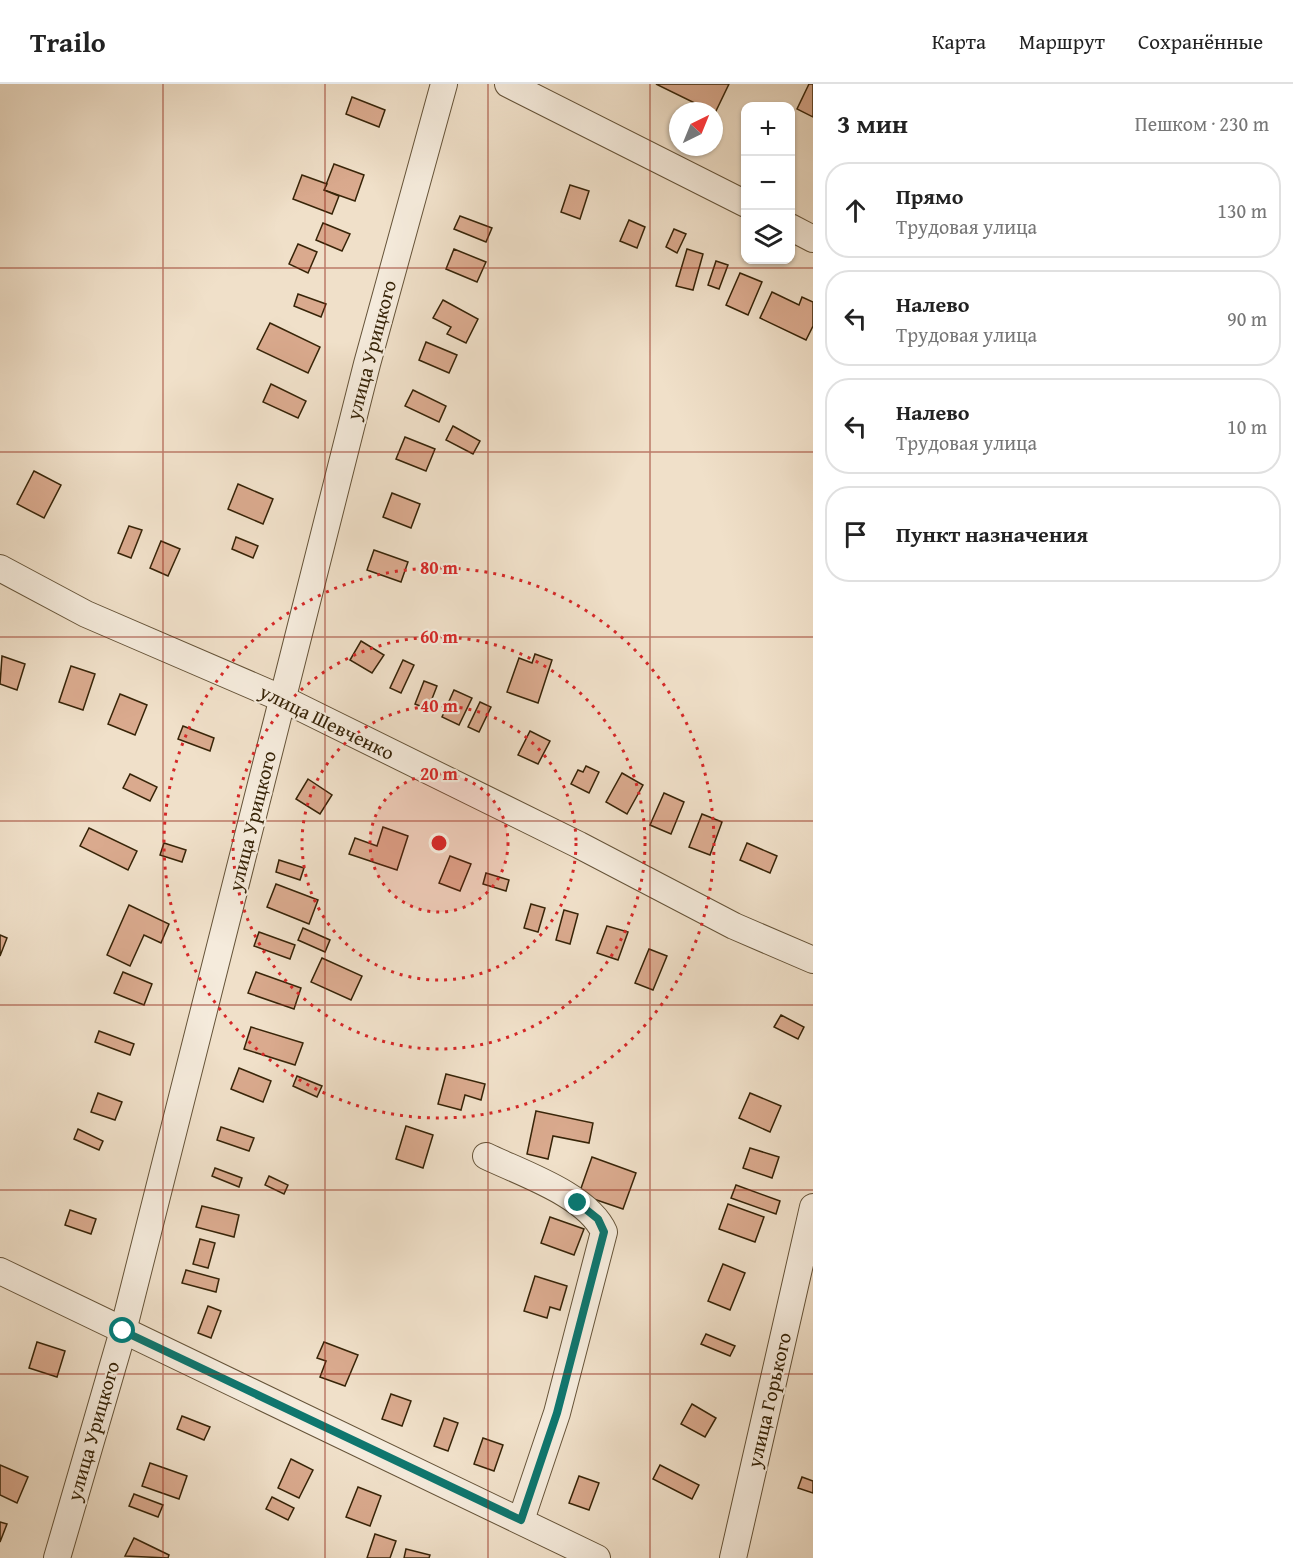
<!DOCTYPE html>
<html lang="ru">
<head>
<meta charset="utf-8">
<style>
  :root { --surface:#fff; --page:#f6f6f6; --text:#222; --muted:#767676; --line:#e0e0e0 }
  body { margin:0; font-family:"Gentium Book Plus",serif; background:var(--page); color:var(--text) }
  .controls { position:absolute; right:18px; top:18px; display:grid; overflow:hidden; border-radius:12px; box-shadow:0 2px 4px #0004 }
  .controls button { width:54px; height:54px; display:grid; place-items:center; padding:0; border:0; border-bottom:2px solid var(--line); background:var(--surface); color:var(--text); font:30px sans-serif }
  .compass { position:absolute; left:669px; top:18px; width:54px; height:54px; border-radius:50%; background:var(--surface); box-shadow:0 2px 4px #0004; rotate:43deg }
  .stop { position:absolute; width:18px; height:18px; margin:-14px; border:4px solid #0f766e; border-radius:50%; background:#fff }
  .stop.end { background:#0f766e; border-color:#fff; box-shadow:0 2px 6px #0008 }
  .list { margin:0; padding:0; list-style:none }
  h2 { display:flex; justify-content:space-between; align-items:center; height:78px; margin:0; padding:0 24px; font-size:26px }
  h2 small { font-size:20px; font-weight:400; color:var(--muted) }
  .list li { display:grid; grid-template-columns:39px 1fr auto; gap:18px; align-items:center; box-sizing:border-box; height:96px; margin:0 12px 12px; padding:0 12px; border:2px solid var(--line); border-radius:24px }
  .list b { display:block; font-size:22px; white-space:nowrap }
  .list p { margin:0; font-size:20px; white-space:nowrap; color:var(--muted) }
  .list em { font-size:20px; font-style:normal; color:var(--muted) }
  .icon { flex:none; width:33px; height:33px; fill:none; stroke:currentColor; stroke-width:2; stroke-linecap:round; stroke-linejoin:round }
  .map { position:relative; flex:none; width:813px; height:1474px; overflow:hidden }
  header { display:flex; align-items:center; gap:36px; box-sizing:border-box; height:84px; padding:0 30px; background:var(--surface); border-bottom:2px solid var(--line) }
  header strong { font-size:28px }
  nav { display:flex; gap:33px; margin-inline-start:auto; font-size:21px }
  main { display:flex }
  aside { flex:1; background:var(--surface) }
  .map>svg:first-child { display:block }
  .building { fill:#daaa8e; stroke:#372408; stroke-width:1.5 }
  .lines { fill:none; stroke-linecap:round; stroke-linejoin:round }
  .minor-casing { stroke:#655338; stroke-width:28 }
  .minor { stroke:#f5ebdc; stroke-width:26 }
  .route { stroke:#0f766e; stroke-width:8 }
  .grid { fill:none; stroke:#8f2418; stroke-width:1.5; stroke-opacity:0.55 }
  .ring { fill:none; stroke:#d62828; stroke-width:3; stroke-dasharray:3 6 }
  .labels { text-anchor:middle; stroke-width:4.5; stroke-linejoin:round; paint-order:stroke }
  .street-label { font-size:20px; fill:#372408; stroke:#f5ebdc }
  .centre { fill:#d62828; stroke:#f5ebdc; stroke-width:3 }
  .ring-label { font-size:18px; text-anchor:middle; font-weight:bold; fill:#d62828; stroke:#f5ebdc; stroke-width:4.5; stroke-linejoin:round; paint-order:stroke }
</style>
</head>
<body>
<header>
<strong>Trailo</strong>
<nav><a>Карта</a><a>Маршрут</a><a>Сохранённые</a></nav>
</header>
<main>
<div class="map">
<svg width="813" height="1474" viewBox="0 0 813 1474">
  <rect width="100%" height="100%" fill="#f0e0c9"/>
  <filter id="stains"><feTurbulence type="fractalNoise" baseFrequency=".00333" numOctaves="4"/><feColorMatrix values="0 0 0 0 .2 0 0 0 0 .09 0 0 0 0 .02 0 0 0 .5 -.17"/></filter>
  <radialGradient id="worn" r=".72"><stop offset=".6" stop-color="#630" stop-opacity="0"/><stop offset="1" stop-color="#630" stop-opacity=".3"/></radialGradient>
  <g class="building">
    <polygon points="656,0 729,0 715,29"/>
    <polygon points="809,0 813,0 813,33 797,25"/>
    <polygon points="352,13 385,26 379,43 346,30"/>
    <polygon points="334,80 364,91 355,117 324,106"/>
    <polygon points="302,91 327,100 324,106 339,112 332,130 293,115"/>
    <polygon points="570,101 589,107 580,135 561,128"/>
    <polygon points="460,132 492,144 486,158 454,145"/>
    <polygon points="629,136 645,143 637,164 620,157"/>
    <polygon points="323,139 350,150 342,167 316,156"/>
    <polygon points="674,145 686,150 677,169 666,163"/>
    <polygon points="298,160 317,168 308,189 289,180"/>
    <polygon points="454,165 486,178 477,198 446,185"/>
    <polygon points="687,165 703,170 693,206 676,202"/>
    <polygon points="716,177 728,181 719,205 708,201"/>
    <polygon points="740,189 762,198 748,231 726,221"/>
    <polygon points="772,208 799,221 802,213 813,218 813,242 806,256 760,234"/>
    <polygon points="298,210 326,220 321,233 294,222"/>
    <polygon points="443,216 478,235 466,259 447,250 451,243 433,234"/>
    <polygon points="270,239 320,263 308,289 257,265"/>
    <polygon points="426,258 457,271 449,289 419,276"/>
    <polygon points="271,300 306,317 298,334 263,318"/>
    <polygon points="413,306 446,322 439,338 405,322"/>
    <polygon points="453,342 480,357 473,370 446,356"/>
    <polygon points="405,353 435,365 426,387 396,375"/>
    <polygon points="34,387 61,401 44,434 17,420"/>
    <polygon points="238,400 273,415 263,440 228,425"/>
    <polygon points="392,409 420,420 411,444 383,433"/>
    <polygon points="129,442 142,446 131,474 118,469"/>
    <polygon points="236,453 258,462 253,474 232,465"/>
    <polygon points="161,457 180,465 168,492 150,484"/>
    <polygon points="374,466 408,478 401,498 367,486"/>
    <polygon points="361,557 384,571 372,589 350,576"/>
    <polygon points="535,570 552,576 538,619 507,608 519,574 532,579"/>
    <polygon points="2,572 25,580 17,606 0,600"/>
    <polygon points="403,576 414,581 401,609 390,604"/>
    <polygon points="71,582 95,590 83,626 59,618"/>
    <polygon points="424,597 437,602 428,625 415,620"/>
    <polygon points="454,606 472,614 459,641 442,633"/>
    <polygon points="120,610 147,621 135,651 108,640"/>
    <polygon points="480,618 491,623 479,648 468,643"/>
    <polygon points="183,642 214,654 210,667 178,655"/>
    <polygon points="530,647 550,657 538,680 518,671"/>
    <polygon points="586,682 599,688 589,709 571,700 578,686 583,688"/>
    <polygon points="622,689 643,701 627,730 606,718"/>
    <polygon points="130,690 157,703 150,717 123,704"/>
    <polygon points="308,695 332,711 320,730 296,715"/>
    <polygon points="664,709 684,718 671,750 650,741"/>
    <polygon points="702,730 722,738 710,771 689,763"/>
    <polygon points="383,743 408,752 397,786 349,770 355,754 377,762"/>
    <polygon points="89,744 137,767 128,786 80,762"/>
    <polygon points="164,759 186,766 182,778 160,771"/>
    <polygon points="747,759 777,772 770,789 740,776"/>
    <polygon points="450,772 471,780 460,807 439,799"/>
    <polygon points="279,776 304,784 300,796 276,788"/>
    <polygon points="486,789 509,796 506,807 483,800"/>
    <polygon points="276,800 318,816 309,840 267,823"/>
    <polygon points="531,820 545,824 538,848 524,844"/>
    <polygon points="129,821 169,840 161,859 144,851 130,882 107,871"/>
    <polygon points="564,826 578,830 570,860 556,856"/>
    <polygon points="607,842 628,848 618,876 597,869"/>
    <polygon points="303,844 330,856 325,868 298,856"/>
    <polygon points="259,848 295,861 290,875 254,862"/>
    <polygon points="0,851 7,854 0,872"/>
    <polygon points="649,865 667,872 653,906 635,899"/>
    <polygon points="322,874 362,892 351,916 311,898"/>
    <polygon points="123,888 152,900 144,921 114,909"/>
    <polygon points="256,888 301,904 294,925 248,909"/>
    <polygon points="781,931 804,943 798,955 774,943"/>
    <polygon points="251,943 303,959 295,981 244,965"/>
    <polygon points="99,947 134,960 130,971 95,958"/>
    <polygon points="239,984 271,997 263,1018 231,1005"/>
    <polygon points="446,990 485,1000 481,1016 465,1011 461,1026 438,1020"/>
    <polygon points="297,992 322,1002 317,1013 293,1002"/>
    <polygon points="98,1009 122,1018 115,1036 91,1028"/>
    <polygon points="750,1009 781,1022 770,1048 739,1034"/>
    <polygon points="536,1027 593,1039 589,1059 553,1052 548,1075 527,1070"/>
    <polygon points="406,1042 433,1051 423,1084 396,1075"/>
    <polygon points="221,1043 254,1054 249,1067 217,1056"/>
    <polygon points="78,1045 103,1057 99,1066 74,1055"/>
    <polygon points="750,1064 779,1073 772,1094 743,1084"/>
    <polygon points="592,1073 636,1089 623,1125 579,1110"/>
    <polygon points="215,1084 242,1094 239,1103 212,1092"/>
    <polygon points="269,1092 288,1101 284,1110 265,1101"/>
    <polygon points="736,1101 780,1117 776,1130 731,1114"/>
    <polygon points="728,1120 764,1133 755,1158 719,1145"/>
    <polygon points="202,1122 239,1131 234,1153 196,1143"/>
    <polygon points="70,1126 96,1135 91,1150 65,1141"/>
    <polygon points="550,1133 584,1145 574,1171 541,1159"/>
    <polygon points="200,1155 215,1159 208,1184 193,1180"/>
    <polygon points="723,1180 745,1189 730,1226 708,1217"/>
    <polygon points="186,1186 219,1195 216,1208 182,1199"/>
    <polygon points="535,1192 567,1202 560,1226 550,1223 547,1234 524,1227"/>
    <polygon points="208,1222 221,1227 211,1254 198,1249"/>
    <polygon points="706,1250 735,1262 730,1272 701,1260"/>
    <polygon points="37,1258 65,1267 57,1293 29,1284"/>
    <polygon points="324,1258 358,1271 345,1302 320,1293 326,1277 317,1274"/>
    <polygon points="391,1310 411,1317 402,1342 382,1335"/>
    <polygon points="692,1320 716,1334 705,1353 681,1340"/>
    <polygon points="182,1332 210,1343 204,1356 177,1345"/>
    <polygon points="444,1334 458,1339 448,1367 434,1362"/>
    <polygon points="483,1354 503,1361 494,1387 474,1380"/>
    <polygon points="291,1375 313,1386 299,1414 278,1404"/>
    <polygon points="150,1379 187,1392 179,1415 142,1402"/>
    <polygon points="0,1381 28,1393 17,1419 0,1411"/>
    <polygon points="660,1381 699,1401 692,1415 653,1395"/>
    <polygon points="579,1392 599,1399 589,1426 569,1419"/>
    <polygon points="802,1393 813,1397 813,1409 798,1404"/>
    <polygon points="358,1403 381,1412 370,1442 346,1433"/>
    <polygon points="134,1410 163,1421 158,1433 129,1422"/>
    <polygon points="272,1413 294,1424 288,1436 266,1425"/>
    <polygon points="0,1438 7,1440 0,1458"/>
    <polygon points="375,1450 396,1457 390,1474 367,1474"/>
    <polygon points="134,1454 169,1471 168,1474 125,1472"/>
    <polygon points="406,1465 430,1471 429,1474 404,1474"/>
  </g>
  <g class="lines">
    <defs>
      <g id="minor">
        <polyline points="508,0 746,120"/>
        <polyline points="790,143 813,155"/>
        <polyline points="0,484 86,530 283,615 579,761 734,842 813,876"/>
        <path d="M486 1072C521 1089 588 1111 604 1148L557 1329 521 1436"/>
        <polyline points="0,1187 597,1474"/>
        <polyline points="57,1474 123,1247 367,280 444,0"/>
        <polyline points="733,1474 813,1123"/>
      </g>
    </defs>
    <use href="#minor" class="minor-casing"/>
    <use href="#minor" class="minor"/>
  </g>
  <g class="lines">
    <polyline class="route" points="123,1247 521,1436 557,1329 604,1148 598,1135 578,1119"/>
  </g>
  <path class="grid" d="M163 0V1474M325 0V1474M488 0V1474M650 0V1474M0 184H813M0 368H813M0 553H813M0 737H813M0 921H813M0 1106H813M0 1290H813"/>
  <circle cx="439" cy="759" r="69" fill="#d62828" fill-opacity=".12"/>
  <g class="ring">
    <circle cx="439" cy="759" r="69"/>
    <circle cx="439" cy="759" r="137"/>
    <circle cx="439" cy="759" r="206"/>
    <circle cx="439" cy="759" r="275"/>
  </g>
  <g class="labels">
    <g class="street-label">
      <text transform="translate(371 266) rotate(-75)" y="7">улица Урицкого</text>
      <text transform="translate(327 638) rotate(26)" y="7">улица Шевченко</text>
      <text transform="translate(252 737) rotate(-76)" y="7">улица Урицкого</text>
      <text transform="translate(769 1316) rotate(-77)" y="7">улица Горького</text>
      <text transform="translate(93 1347) rotate(-74)" y="7">улица Урицкого</text>
    </g>
  </g>
  <circle cx="439" cy="759" r="9" class="centre"/>
  <g class="ring-label">
    <text x="439" y="490">80 m</text>
    <text x="439" y="559">60 m</text>
    <text x="439" y="628">40 m</text>
    <text x="439" y="696">20 m</text>
  </g>
  <rect width="100%" height="100%" filter="url(#stains)"/>
  <rect width="100%" height="100%" fill="url(#worn)"/>
</svg>
<div class="controls">
<button>+</button>
<button>−</button>
<button><svg class="icon" aria-label="layers" viewBox="0 0 24 24"><path d="M12 4l9 5-9 5-9-5zM3 14l9 5 9-5"/></svg></button>
</div>
<svg class="compass" viewBox="-18 -18 36 36"><path d="M0-13l5 13h-10z" fill="#e53935"/><path d="M0 13l5-13h-10z" fill="#767676"/></svg>
<div class="stop" style="left:123px;top:1247px"></div>
<div class="stop end" style="left:578px;top:1119px"></div>
</div>
<aside>
<h2>3 мин<small>Пешком · 230 m</small></h2>
<ul class="list">
<li><svg class="icon" aria-label="ahead" viewBox="0 0 24 24"><path d="M12 20V5M6 11l6-6 6 6"/></svg><div><b>Прямо</b><p>Трудовая улица</p></div><em>130 m</em></li>
<li><svg class="icon" aria-label="left" viewBox="0 0 24 24"><path d="M17 20v-9H6M10 6l-5 5 5 5"/></svg><div><b>Налево</b><p>Трудовая улица</p></div><em>90 m</em></li>
<li><svg class="icon" aria-label="left" viewBox="0 0 24 24"><path d="M17 20v-9H6M10 6l-5 5 5 5"/></svg><div><b>Налево</b><p>Трудовая улица</p></div><em>10 m</em></li>
<li><svg class="icon" aria-label="arrive" viewBox="0 0 24 24"><path d="M6 21V4h12l-3 4 3 4H6"/></svg><div><b>Пункт назначения</b></div></li>
</ul>
</aside>
</main>
</body>
</html>
